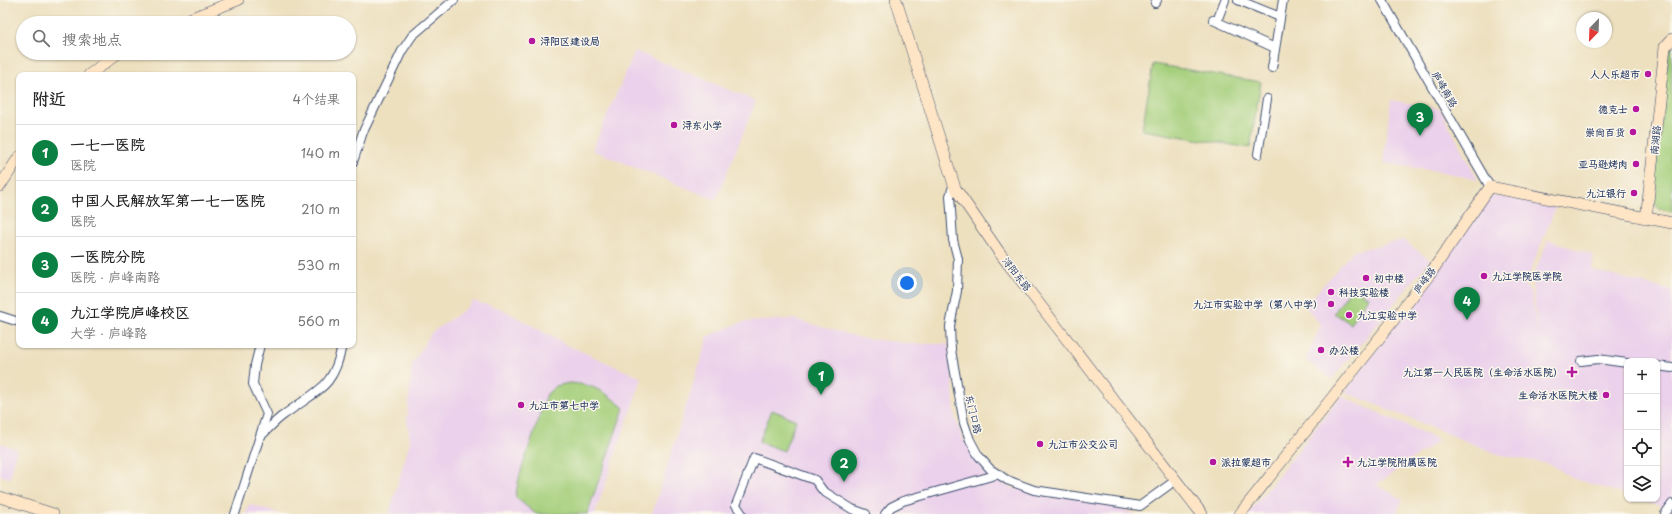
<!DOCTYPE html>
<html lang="zh">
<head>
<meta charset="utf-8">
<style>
  :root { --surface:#fff; --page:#f2f2f2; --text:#222; --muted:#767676; --line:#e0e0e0; --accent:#0b8043 }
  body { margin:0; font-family:"Playpen Sans","LXGW WenKai TC",sans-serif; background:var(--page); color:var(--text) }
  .controls { position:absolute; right:12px; bottom:12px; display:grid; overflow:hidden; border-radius:8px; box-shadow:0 1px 3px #0004 }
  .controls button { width:36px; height:36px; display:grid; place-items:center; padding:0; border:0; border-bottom:1px solid var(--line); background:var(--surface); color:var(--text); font:20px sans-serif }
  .compass { position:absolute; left:1576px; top:12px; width:36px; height:36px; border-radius:50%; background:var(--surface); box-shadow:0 1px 3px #0004; rotate:203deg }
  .you { position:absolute; left:907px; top:283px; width:14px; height:14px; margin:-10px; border:3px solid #fff; border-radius:50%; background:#1a73e8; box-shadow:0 0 0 6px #1a73e833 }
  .badge { display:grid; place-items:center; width:26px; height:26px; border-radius:50%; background:var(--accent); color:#fff; font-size:13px; font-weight:700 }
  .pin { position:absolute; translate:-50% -33px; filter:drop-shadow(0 1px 2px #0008) }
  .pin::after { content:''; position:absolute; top:21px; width:14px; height:12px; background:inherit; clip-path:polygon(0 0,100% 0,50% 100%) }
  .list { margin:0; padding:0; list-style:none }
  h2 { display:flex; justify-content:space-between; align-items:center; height:52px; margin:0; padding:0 16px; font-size:17px }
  h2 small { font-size:13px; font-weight:400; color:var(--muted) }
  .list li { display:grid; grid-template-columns:26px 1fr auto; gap:12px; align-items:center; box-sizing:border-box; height:56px; padding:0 16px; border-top:1px solid var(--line) }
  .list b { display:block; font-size:15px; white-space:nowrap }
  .list p { margin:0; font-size:13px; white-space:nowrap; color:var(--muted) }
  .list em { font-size:13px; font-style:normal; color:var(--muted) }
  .icon { flex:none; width:22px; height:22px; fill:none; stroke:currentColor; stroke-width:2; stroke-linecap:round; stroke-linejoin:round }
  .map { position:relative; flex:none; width:1672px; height:514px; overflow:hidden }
  .search { position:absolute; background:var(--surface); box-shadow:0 1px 3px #0004; left:16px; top:16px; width:340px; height:44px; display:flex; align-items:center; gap:10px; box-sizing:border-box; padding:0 14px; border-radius:22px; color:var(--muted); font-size:15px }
  .panel { position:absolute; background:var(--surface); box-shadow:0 1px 3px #0004; left:16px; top:72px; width:340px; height:276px; border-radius:8px }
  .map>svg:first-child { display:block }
  .built { fill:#ebd1eb }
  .green { fill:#a5cf7b; stroke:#607f6c }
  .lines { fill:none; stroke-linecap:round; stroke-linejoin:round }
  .street-casing { stroke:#3a4a6d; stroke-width:10 }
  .secondary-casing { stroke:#3a4a6d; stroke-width:12 }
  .street { stroke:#fff; stroke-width:8 }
  .secondary { stroke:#fee5c5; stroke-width:11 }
  .poi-dot { fill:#b5179e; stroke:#fbf7ec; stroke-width:1.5 }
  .labels { text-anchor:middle; stroke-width:3; stroke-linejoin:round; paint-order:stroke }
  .poi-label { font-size:10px; font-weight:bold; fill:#1b2f5e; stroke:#fbf7ec; text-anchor:start }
  .street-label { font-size:10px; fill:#1b2f5e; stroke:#fbf7ec }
</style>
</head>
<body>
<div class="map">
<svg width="1672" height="514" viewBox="0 0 1672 514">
  <rect width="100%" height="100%" fill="#fbf7ec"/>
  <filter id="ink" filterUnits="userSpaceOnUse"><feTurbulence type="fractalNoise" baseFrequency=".025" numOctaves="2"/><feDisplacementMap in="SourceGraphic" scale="8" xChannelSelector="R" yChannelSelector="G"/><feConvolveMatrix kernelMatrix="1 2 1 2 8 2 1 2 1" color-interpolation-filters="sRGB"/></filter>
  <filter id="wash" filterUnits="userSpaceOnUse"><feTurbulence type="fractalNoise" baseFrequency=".012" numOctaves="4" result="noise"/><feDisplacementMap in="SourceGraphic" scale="16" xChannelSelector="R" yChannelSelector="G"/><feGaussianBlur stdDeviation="0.9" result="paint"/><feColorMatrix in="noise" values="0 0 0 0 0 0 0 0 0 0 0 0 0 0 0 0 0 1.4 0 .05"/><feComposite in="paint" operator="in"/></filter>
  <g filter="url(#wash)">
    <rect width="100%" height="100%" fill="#ede0bf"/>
    <g class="built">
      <polygon points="635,51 756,101 716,200 592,150"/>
      <polygon points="1391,100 1440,109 1478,180 1443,172 1383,163"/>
      <polygon points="1492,195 1556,206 1525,286 1531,292 1538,336 1532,279 1548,240 1593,255 1592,270 1672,291 1672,497 1664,507 1640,499 1657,499 1657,361 1627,361 1627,495 1572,478 1551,464 1500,455 1345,392"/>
      <polygon points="1403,240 1430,260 1332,379 1305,360 1321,325 1305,306 1353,251"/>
      <polygon points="473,301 502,309 567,345 642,378 595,514 389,514 410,441 407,419 412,364 431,333 464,310"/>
      <polygon points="793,319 861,338 916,344 948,344 952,372 955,417 964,441 996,480 1011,488 1088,499 1136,514 652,514 708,336 742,322"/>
      <polygon points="1341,396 1439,440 1376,485 1403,499 1396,514 1248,514"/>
      <polygon points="0,443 17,449 10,478 0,475"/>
      <polygon points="249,504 281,514 246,514"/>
    </g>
    <g class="green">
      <polygon points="1672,47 1672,212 1658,208 1652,200 1669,49"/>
      <polygon points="1153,64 1261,82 1250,148 1142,130"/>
      <polygon points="1352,287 1368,297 1351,324 1334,313"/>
      <path d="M569 383C594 384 605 392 624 408L587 514H536L515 497 520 474 547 394 556 386Z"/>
      <polygon points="772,410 796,420 784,451 759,442"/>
    </g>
  </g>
  <g filter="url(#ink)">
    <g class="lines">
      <defs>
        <g id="street">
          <polyline points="1238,0 1280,17"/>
          <polyline points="1382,0 1490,187"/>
          <polyline points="1155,3 1157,0"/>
          <polyline points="1213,20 1275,48"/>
          <polyline points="1217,21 1225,0"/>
          <polyline points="1272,68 1283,0"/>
          <polyline points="1258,154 1267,99"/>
          <polyline points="353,162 363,132 402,51 412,36 454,0"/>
          <polyline points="954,183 950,196 951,210 953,240 958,259 957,291 950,326 951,350 964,423 970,440 978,455 990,469 1007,480 1034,490 1140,506 1176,480"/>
          <polyline points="0,316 19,322"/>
          <polyline points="1581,361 1598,359 1627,363"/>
          <polyline points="1657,366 1672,368"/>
          <path d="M260 437C268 429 276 420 285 414 317 390 334 389 342 345"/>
          <polyline points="235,514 267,414 253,384 255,365 260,345"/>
          <polyline points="742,514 736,505 754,458 815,480 823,491 852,509 866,514"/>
          <polyline points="885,514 891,507 903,501 999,474"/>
          <polyline points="1665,514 1672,504"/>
        </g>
        <g id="secondary">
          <polyline points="896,0 955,188 999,252 1202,514"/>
          <polyline points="179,23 238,0"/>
          <polyline points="89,75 118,53"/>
          <polyline points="0,186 19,157"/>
          <polyline points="1646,219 1665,47 1672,39"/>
          <polyline points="0,497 53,514"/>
          <polyline points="1240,514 1430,274 1490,187 1672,223"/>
        </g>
      </defs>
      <use href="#street" class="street-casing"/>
      <use href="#secondary" class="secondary-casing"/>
      <use href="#street" class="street"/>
      <use href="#secondary" class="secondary"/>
    </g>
  </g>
  <g class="poi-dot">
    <circle cx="532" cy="41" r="4"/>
    <circle cx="1648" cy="74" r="4"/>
    <circle cx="1636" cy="109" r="4"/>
    <circle cx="674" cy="125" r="4"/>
    <circle cx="1633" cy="132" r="4"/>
    <circle cx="1636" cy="164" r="4"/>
    <circle cx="1634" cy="193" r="4"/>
    <circle cx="1484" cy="276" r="4"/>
    <circle cx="1366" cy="278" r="4"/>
    <circle cx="1331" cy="292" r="4"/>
    <circle cx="1331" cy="304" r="4"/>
    <circle cx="1349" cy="315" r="4"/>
    <circle cx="1321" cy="350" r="4"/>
    <path d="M1570 366h4v4h4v4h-4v4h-4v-4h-4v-4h4z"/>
    <circle cx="1606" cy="395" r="4"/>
    <circle cx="521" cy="405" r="4"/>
    <circle cx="1040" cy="444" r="4"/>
    <circle cx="1213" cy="462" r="4"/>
    <path d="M1346 456h4v4h4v4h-4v4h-4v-4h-4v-4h4z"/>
  </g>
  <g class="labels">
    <g class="poi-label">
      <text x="540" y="45">浔阳区建设局</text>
      <text x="1640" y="78" text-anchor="end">人人乐超市</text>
      <text x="1628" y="113" text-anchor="end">德克士</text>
      <text x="682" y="129">浔东小学</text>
      <text x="1625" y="136" text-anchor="end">崇尚百货</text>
      <text x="1628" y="168" text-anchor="end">亚马逊烤肉</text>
      <text x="1626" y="197" text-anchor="end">九江银行</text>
      <text x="1492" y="280">九江学院医学院</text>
      <text x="1374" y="282">初中楼</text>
      <text x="1339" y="296">科技实验楼</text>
      <text x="1323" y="308" text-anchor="end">九江市实验中学（第八中学）</text>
      <text x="1357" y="319">九江实验中学</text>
      <text x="1329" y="354">办公楼</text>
      <text x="1563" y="376" text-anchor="end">九江第一人民医院（生命活水医院）</text>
      <text x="1598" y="399" text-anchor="end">生命活水医院大楼</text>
      <text x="529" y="409">九江市第七中学</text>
      <text x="1048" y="448">九江市公交公司</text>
      <text x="1221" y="466">派拉蒙超市</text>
      <text x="1357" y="466">九江学院附属医院</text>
    </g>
    <g class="street-label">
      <text transform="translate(1445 89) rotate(60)" y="4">庐峰南路</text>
      <text transform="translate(1655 140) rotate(-84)" y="4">南湖路</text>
      <text transform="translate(1017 274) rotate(52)" y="4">浔阳东路</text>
      <text transform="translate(1424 280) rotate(-53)" y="4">庐峰路</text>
      <text transform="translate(974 414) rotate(77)" y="4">东门口路</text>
    </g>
  </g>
</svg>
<div class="controls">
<button>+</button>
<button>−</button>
<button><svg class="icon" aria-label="locate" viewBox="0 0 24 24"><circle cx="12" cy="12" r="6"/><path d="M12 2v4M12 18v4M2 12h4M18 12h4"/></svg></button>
<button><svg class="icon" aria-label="layers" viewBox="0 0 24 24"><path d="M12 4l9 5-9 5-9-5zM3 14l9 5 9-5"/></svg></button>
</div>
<svg class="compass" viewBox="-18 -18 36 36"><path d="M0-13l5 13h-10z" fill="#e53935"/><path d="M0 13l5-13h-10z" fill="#767676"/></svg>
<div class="you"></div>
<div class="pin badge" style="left:821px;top:395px">1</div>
<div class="pin badge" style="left:844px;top:482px">2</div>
<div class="pin badge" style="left:1420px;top:136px">3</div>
<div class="pin badge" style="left:1467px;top:320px">4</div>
<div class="search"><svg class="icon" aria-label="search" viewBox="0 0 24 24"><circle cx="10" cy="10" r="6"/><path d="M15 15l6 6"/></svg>搜索地点</div>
<section class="panel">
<h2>附近<small>4个结果</small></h2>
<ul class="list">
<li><span class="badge">1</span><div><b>一七一医院</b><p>医院</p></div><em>140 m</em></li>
<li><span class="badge">2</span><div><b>中国人民解放军第一七一医院</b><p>医院</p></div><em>210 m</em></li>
<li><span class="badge">3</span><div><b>一医院分院</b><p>医院 · 庐峰南路</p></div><em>530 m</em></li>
<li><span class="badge">4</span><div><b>九江学院庐峰校区</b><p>大学 · 庐峰路</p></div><em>560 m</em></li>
</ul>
</section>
</div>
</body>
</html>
